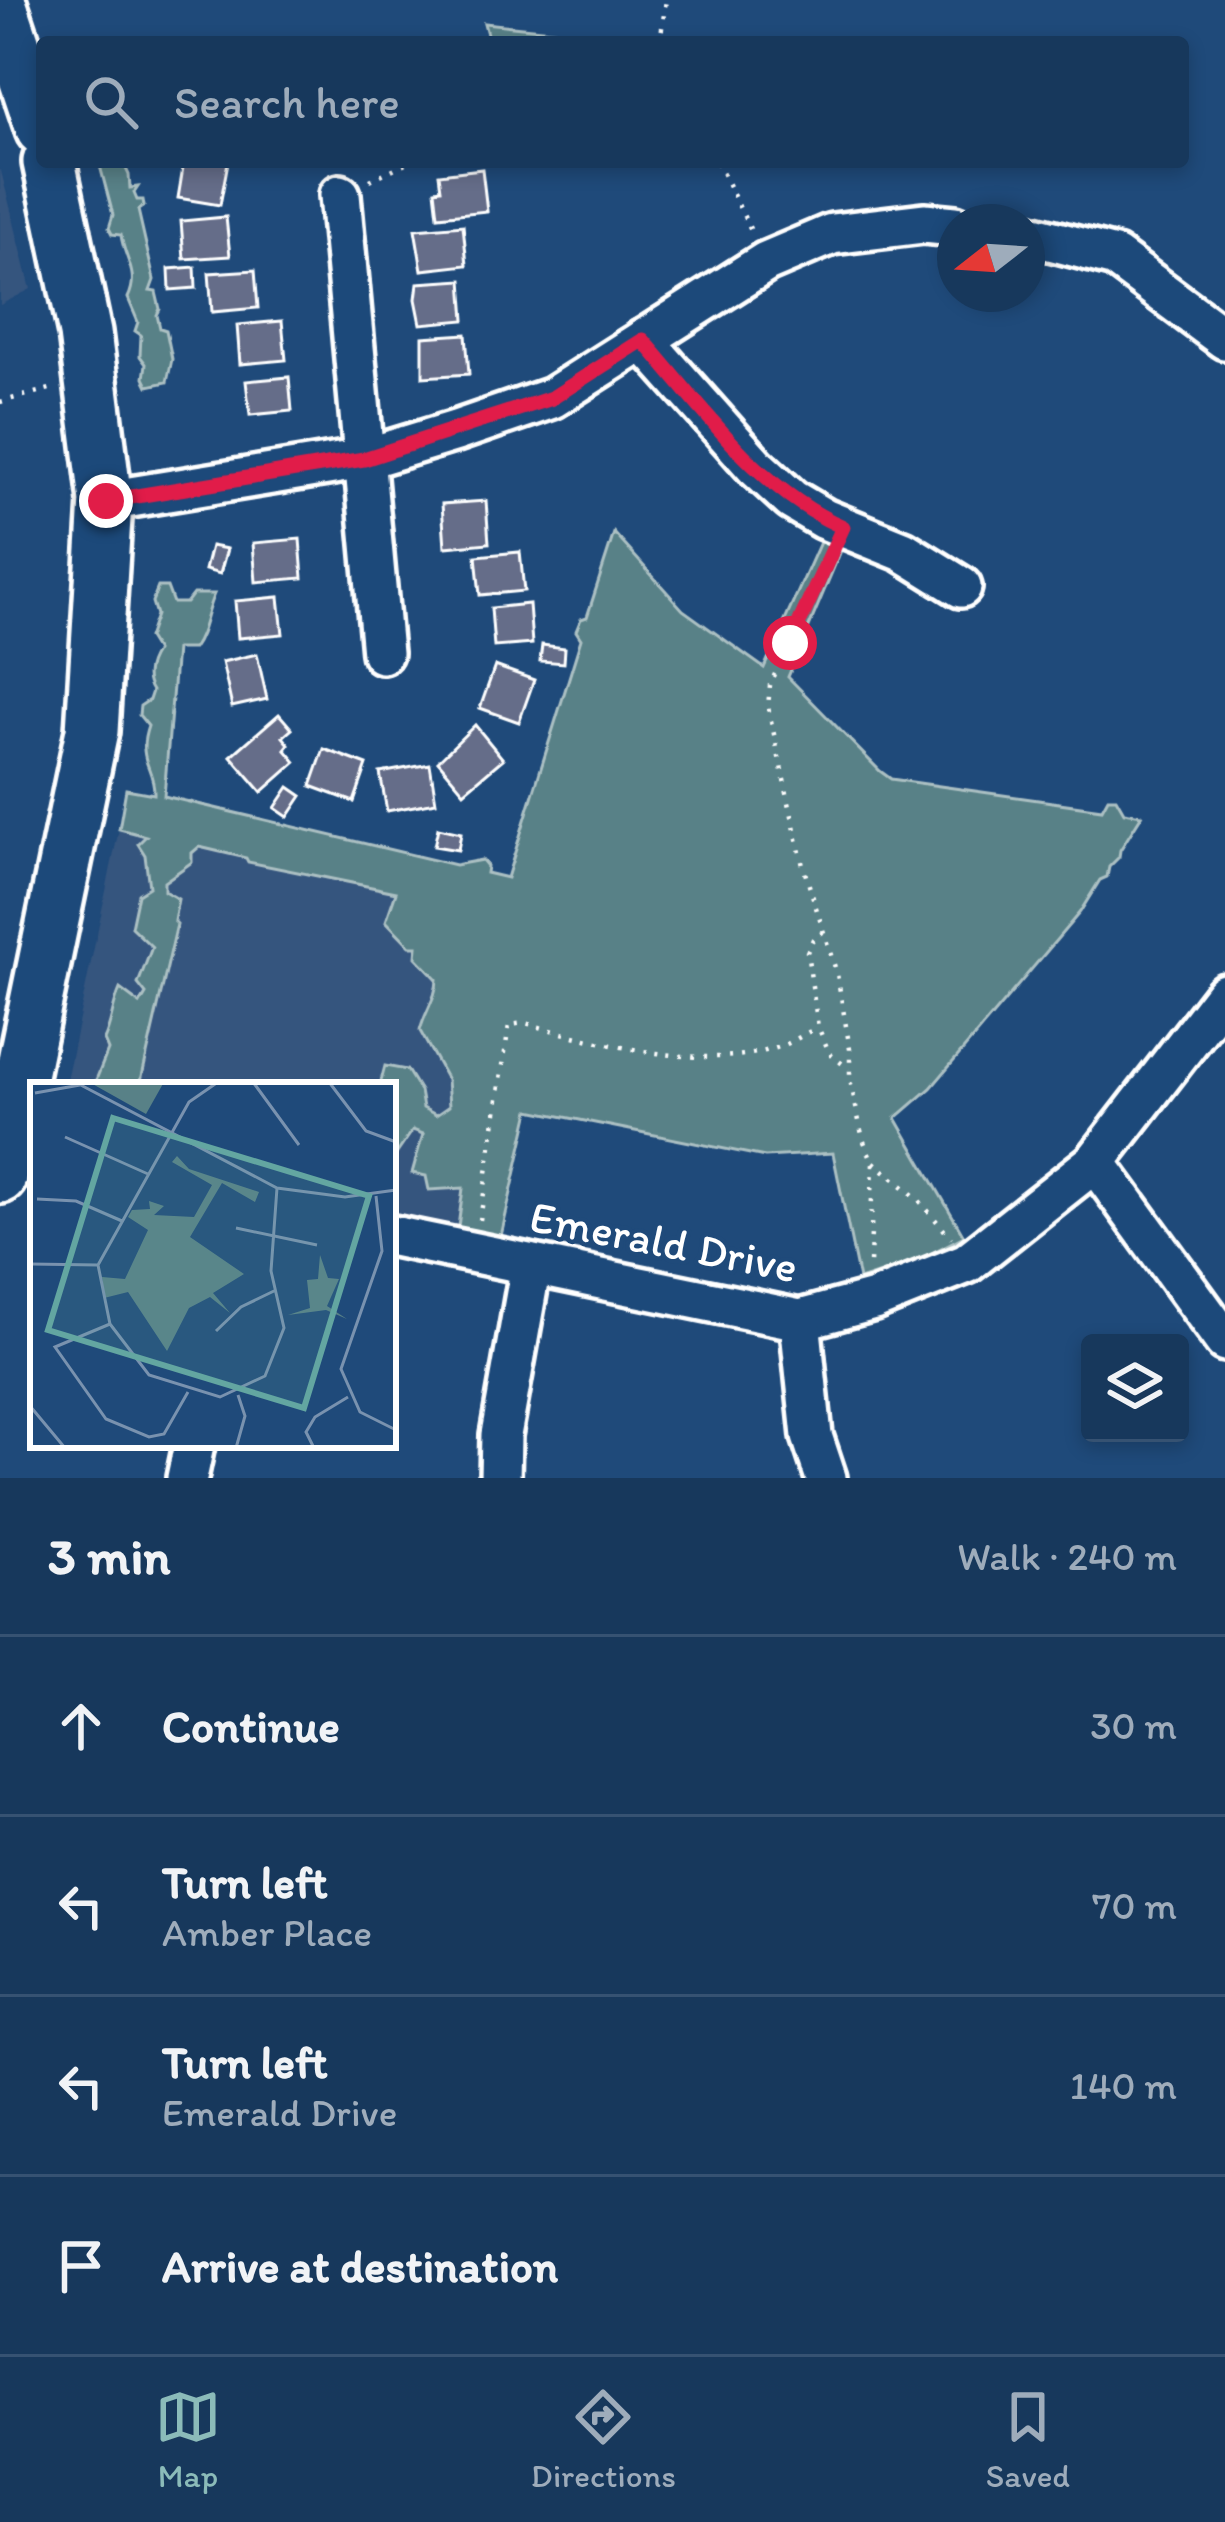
<!DOCTYPE html>
<html lang="en">
<head>
<meta charset="utf-8">
<style>
  :root { --surface:#17385c; --page:#244365; --text:#f1f3f6; --muted:#9eacbb; --line:#365272; --accent:#8bbbb9 }
  body { margin:0; font-family:Itim,sans-serif; background:var(--page); color:var(--text) }
  .controls { position:absolute; right:36px; bottom:36px; display:grid; overflow:hidden; border-radius:12px; box-shadow:0 6px 18px #0003 }
  .controls button { width:108px; height:108px; display:grid; place-items:center; padding:0; border:0; border-bottom:3px solid var(--line); background:var(--surface); color:var(--text); font:60px sans-serif }
  .compass { position:absolute; left:937px; top:204px; width:108px; height:108px; border-radius:50%; background:var(--surface); box-shadow:0 6px 18px #0003; rotate:253deg }
  .stop { position:absolute; width:36px; height:36px; margin:-27px; border:9px solid #e11d48; border-radius:50%; background:#fff }
  .stop.end { background:#e11d48; border-color:#fff; box-shadow:0 3px 12px #0008 }
  .list { margin:0; padding:0; list-style:none }
  h2 { display:flex; justify-content:space-between; align-items:center; height:156px; margin:0; padding:0 48px; font-size:51px }
  h2 small { font-size:39px; font-weight:400; color:var(--muted) }
  .list li { display:grid; grid-template-columns:78px 1fr auto; gap:36px; align-items:center; box-sizing:border-box; height:180px; padding:0 48px; border-top:3px solid var(--line) }
  .list b { display:block; font-size:45px; white-space:nowrap }
  .list p { margin:0; font-size:39px; white-space:nowrap; color:var(--muted) }
  .list em { font-size:39px; font-style:normal; color:var(--muted) }
  .icon { flex:none; width:66px; height:66px; fill:none; stroke:currentColor; stroke-width:2; stroke-linecap:round; stroke-linejoin:round }
  .map { position:relative; flex:none; width:1225px; height:1478px; overflow:hidden }
  .search { position:absolute; background:var(--surface); box-shadow:0 6px 18px #0003; left:36px; right:36px; top:36px; height:132px; display:flex; align-items:center; gap:30px; box-sizing:border-box; padding:0 42px; border-radius:12px; color:var(--muted); font-size:45px }
  .sheet { height:876px; background:var(--surface) }
  nav { display:flex; justify-content:space-around; align-items:center; box-sizing:border-box; height:168px; border-top:3px solid var(--line); background:var(--surface); font-size:33px; color:var(--muted) }
  nav a { display:grid; justify-items:center; gap:6px }
  nav .on { color:var(--accent) }
  .map>svg:first-child { display:block }
  .built { fill:#34547e }
  .green { fill:#588187; stroke:#acc0c3; stroke-width:3 }
  .building { fill:#656d89; stroke:#fff; stroke-width:3 }
  .lines { fill:none; stroke-linecap:round; stroke-linejoin:round }
  .minor-casing { stroke:#fff; stroke-width:48 }
  .major-casing { stroke:#fff; stroke-width:60 }
  .path { stroke:#fff; stroke-width:4.5; stroke-dasharray:3 9; stroke-linecap:butt }
  .minor { stroke:#1f4a7a; stroke-width:39 }
  .major { stroke:#1f4a7a; stroke-width:51 }
  .route { stroke:#e11d48; stroke-width:15 }
  .labels { text-anchor:middle; stroke-width:9; stroke-linejoin:round; paint-order:stroke }
  .street-label { font-size:45px; fill:#fff; stroke:#1f4a7a }
  .inset-road { fill:none; stroke:#7992af; stroke-width:3 }
  .view { fill:#63a6a1; fill-opacity:0.15; stroke:#63a6a1; stroke-width:6 }
  .inset-edge { fill:none; stroke:#fff; stroke-width:6 }
</style>
</head>
<body>
<div class="map">
<svg width="1225" height="1478" viewBox="0 0 1225 1478">
  <rect width="100%" height="100%" fill="#1f4a7a"/>
  <filter id="ink" filterUnits="userSpaceOnUse"><feTurbulence type="fractalNoise" baseFrequency=".00833" numOctaves="2"/><feDisplacementMap in="SourceGraphic" scale="24" xChannelSelector="R" yChannelSelector="G"/><feConvolveMatrix kernelMatrix="1 2 1 2 8 2 1 2 1" color-interpolation-filters="sRGB"/></filter>
  <g filter="url(#ink)">
    <g class="built">
      <polygon points="0,167 31,289 0,305"/>
      <polygon points="119,829 503,916 458,1227 393,1213 393,1085 65,1085"/>
    </g>
    <g class="green">
      <polygon points="484,23 600,35 607,41 625,42 489,42"/>
      <path d="M99 162H123L129 175 130 188 138 187 134 193 137 200H143L144 206 138 210 154 280 150 291 156 292 160 309 157 315 160 328 166 330 172 359 167 382 148 386 144 378 146 364 140 356 141 335 135 331 138 322 128 298C140 273 124 259 121 235L112 234 109 228 113 215Z"/>
      <path d="M614 533 683 610 764 668 821 540 842 548 788 677 880 771 891 779 1102 809 1108 798H1116L1124 812 1142 815 1120 850 1119 857 1109 867 1107 877 1100 880 1080 912 931 1088 896 1118 964 1236 914 1262 859 1280 833 1153 765 1157 530 1110 501 1236 458 1227 463 1188 429 1190 426 1176 412 1173 423 1134 413 1130 393 1159V1085H380L385 1066 407 1070 420 1091 423 1108 436 1115 449 1106 447 1080 420 1031C424 1013 437 997 437 979L416 957 417 946H410L386 921 396 892 248 862 246 858 199 847 192 853V862L164 882V891L178 899 174 921 177 924 140 1085H107L96 1080 108 1050 104 1040C112 1023 112 1007 120 989L140 1004 146 994 138 984 152 947 131 927 138 894 149 887 145 855 138 844 146 836 119 829 126 789 154 794C155 767 136 762 148 726L139 715 140 706 149 700 152 691C143 678 148 663 156 651L148 638 156 615 152 602 158 587H167L173 603H186L193 594H214C205 614 205 632 193 649H176L164 796 455 865 482 860 487 866 486 873 507 878 581 639 576 631 581 619 587 617Z"/>
    </g>
    <g class="building">
      <polygon points="184,162 228,162 220,205 178,198"/>
      <polygon points="482,169 487,211 438,216 435,190 441,189 439,174"/>
      <polygon points="226,217 230,256 184,259 181,221"/>
      <polygon points="463,225 467,265 422,270 415,229"/>
      <polygon points="195,267 196,288 170,290 169,269"/>
      <polygon points="255,270 258,308 212,312 209,273"/>
      <polygon points="462,280 465,320 421,324 416,299 418,283"/>
      <polygon points="282,321 286,360 240,364 237,325"/>
      <polygon points="466,334 469,374 423,377 423,337"/>
      <polygon points="289,377 292,411 250,415 246,381"/>
      <polygon points="486,501 489,543 445,547 442,504"/>
      <polygon points="300,539 303,578 256,582 253,543"/>
      <polygon points="211,546 227,549 220,574 205,570"/>
      <polygon points="520,552 524,591 480,595 476,556"/>
      <polygon points="279,597 283,634 238,638 235,601"/>
      <polygon points="529,604 532,644 494,647 491,608"/>
      <polygon points="542,645 565,648 564,663 540,661"/>
      <polygon points="257,654 267,699 232,707 222,662"/>
      <polygon points="495,666 534,680 519,722 480,708"/>
      <polygon points="279,714 292,729 283,737 289,744 285,749 296,762 262,792 231,756"/>
      <polygon points="475,725 503,759 464,792 438,761"/>
      <polygon points="324,749 367,765 354,802 311,786"/>
      <polygon points="430,764 436,802 387,811 380,773"/>
      <polygon points="289,787 302,796 288,817 275,808"/>
      <polygon points="438,828 461,833 458,850 434,846"/>
    </g>
    <g class="lines">
      <defs>
        <g id="minor">
          <polyline points="340,195 382,653"/>
          <polyline points="1027,234 1115,257 1225,339"/>
          <polyline points="643,340 756,467 792,500 824,519 903,551 961,587"/>
          <polyline points="106,501 364,459 456,431 552,398 766,262 832,234 924,223 955,226"/>
          <polyline points="1095,1162 1225,1341"/>
          <polyline points="393,1236 800,1320 874,1300 967,1263 1095,1162 1225,994"/>
          <polyline points="800,1320 812,1436 826,1478"/>
          <polyline points="187,1478 194,1445"/>
          <polyline points="500,1478 501,1435 531,1265"/>
        </g>
        <g id="major">
          <polyline points="0,3 42,129"/>
          <polyline points="0,1177 92,731 106,501 85,333 49,162"/>
        </g>
      </defs>
      <use href="#minor" class="minor-casing"/>
      <use href="#major" class="major-casing"/>
      <g class="path">
        <polyline points="660,42 666,0"/>
        <polyline points="717,162 753,235"/>
        <polyline points="370,180 408,162"/>
        <polyline points="0,402 50,389"/>
        <polyline points="830,554 770,685 768,707 803,866 837,974 850,1049 850,1080 863,1139 873,1162 870,1265"/>
        <polyline points="823,932 813,939 807,952 818,1027 830,1054 849,1069"/>
        <polyline points="874,1162 918,1199 951,1238"/>
        <path d="M480 1220 509 1025 525 1023C599 1043 701 1072 776 1048 790 1044 804 1034 818 1027"/>
      </g>
      <use href="#minor" class="minor"/>
      <use href="#major" class="major"/>
    </g>
  </g>
  <g class="lines" filter="url(#ink)">
    <path class="route" d="M106 501 364 459 552 398 643 340C702 407 759 491 843 527L790 643"/>
  </g>
  <g class="labels">
    <g class="street-label">
      <text transform="translate(664 1241) rotate(11)" y="16">Emerald Drive</text>
    </g>
  </g>
  <g transform="translate(30 1082)">
    <rect width="366" height="366" fill="#1f4a7a"/>
    <path d="M59 0H134L116 32ZM147 74 159 87 229 110 225 120 192 101 160 155 214 192 183 211 200 231 180 215 159 226 137 269 98 210 74 216 72 195 95 197 118 148 98 135 102 128 120 127 119 119 134 124 124 133 164 135 182 103 142 80ZM290 173 298 196 309 197 297 224 317 237 296 228 258 233 280 226 277 198 288 197Z" fill="#588187"/>
    <path class="inset-road" d="M45 0 247 106 315 115 366 108M188 0 159 20 68 183 80 242 119 293 190 315 235 294 254 246 241 189 247 106M223 0 269 63M299 0 336 49 366 60M5 11 50 3M35 55 118 92M346 114 352 169 311 287 330 330 366 348M7 117 46 119 92 139M206 146 287 163M0 182 68 183M80 242 25 265 76 337 119 355 134 352 158 310M186 249 211 225 246 208M0 324 35 366M206 366 215 334 208 313M284 366 276 350 285 335 318 315"/>
    <path class="view" d="M83 36 339 114 274 326 18 248Z"/>
    <rect width="366" height="366" class="inset-edge"/>
  </g>
</svg>
<div class="controls">
<button><svg class="icon" aria-label="layers" viewBox="0 0 24 24"><path d="M12 4l9 5-9 5-9-5zM3 14l9 5 9-5"/></svg></button>
</div>
<svg class="compass" viewBox="-18 -18 36 36"><path d="M0-13l5 13h-10z" fill="#e53935"/><path d="M0 13l5-13h-10z" fill="#9eacbb"/></svg>
<div class="stop" style="left:790px;top:643px"></div>
<div class="stop end" style="left:106px;top:501px"></div>
<div class="search"><svg class="icon" aria-label="search" viewBox="0 0 24 24"><circle cx="10" cy="10" r="6"/><path d="M15 15l6 6"/></svg>Search here</div>
</div>
<section class="sheet">
<h2>3 min<small>Walk · 240 m</small></h2>
<ul class="list">
<li><svg class="icon" aria-label="ahead" viewBox="0 0 24 24"><path d="M12 20V5M6 11l6-6 6 6"/></svg><div><b>Continue</b></div><em>30 m</em></li>
<li><svg class="icon" aria-label="left" viewBox="0 0 24 24"><path d="M17 20v-9H6M10 6l-5 5 5 5"/></svg><div><b>Turn left</b><p>Amber Place</p></div><em>70 m</em></li>
<li><svg class="icon" aria-label="left" viewBox="0 0 24 24"><path d="M17 20v-9H6M10 6l-5 5 5 5"/></svg><div><b>Turn left</b><p>Emerald Drive</p></div><em>140 m</em></li>
<li><svg class="icon" aria-label="arrive" viewBox="0 0 24 24"><path d="M6 21V4h12l-3 4 3 4H6"/></svg><div><b>Arrive at destination</b></div></li>
</ul>
</section>
<nav>
<a class="on"><svg class="icon" aria-label="map" viewBox="0 0 24 24"><path d="M3 6l6-2 6 2 6-2v14l-6 2-6-2-6 2zM9 4v14M15 6v14"/></svg>Map</a>
<a><svg class="icon" aria-label="directions" viewBox="0 0 24 24"><path d="M12 3l9 9-9 9-9-9zM9 14v-3h6M13 9l2 2-2 2"/></svg>Directions</a>
<a><svg class="icon" aria-label="saved" viewBox="0 0 24 24"><path d="M7 4h10v16l-5-4-5 4z"/></svg>Saved</a>
</nav>
</body>
</html>
